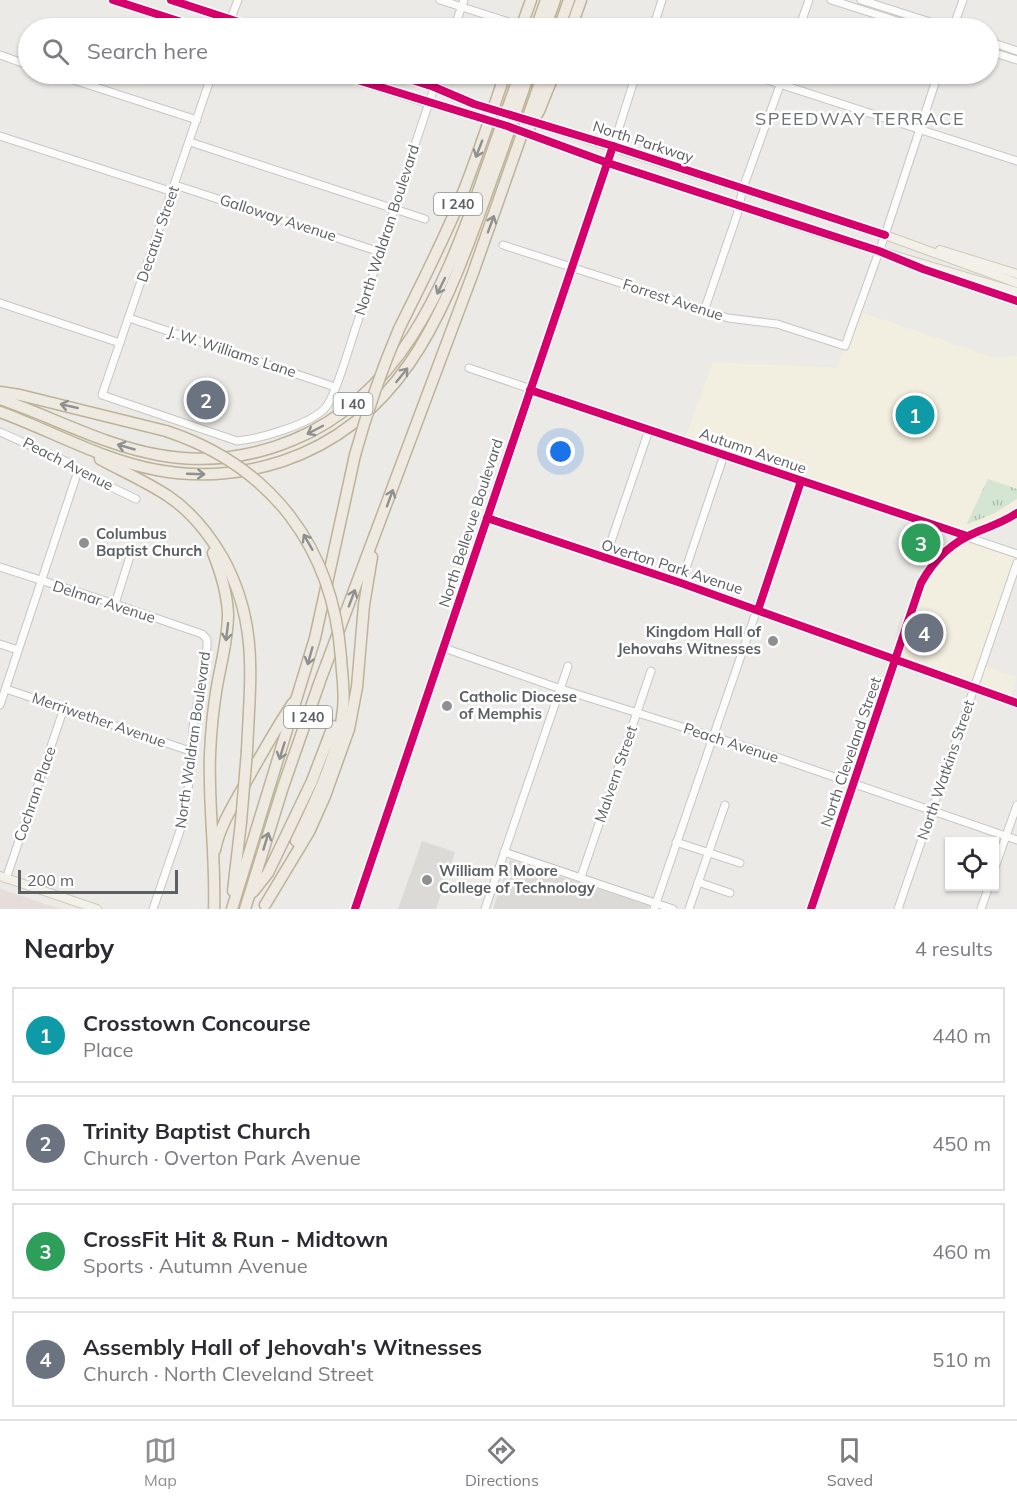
<!DOCTYPE html>
<html lang="en">
<head>
<meta charset="utf-8">
<style>
  :root { --surface:#fff; --page:#f2f2f3; --text:#2b2b33; --muted:#7c7c81; --line:#e1e1e2; --accent:#8e9091 }
  body { margin:0; font-family:Mulish,sans-serif; background:var(--page); color:var(--text) }
  .controls { position:absolute; right:18px; bottom:18px; display:grid; overflow:hidden; border-radius:0px; box-shadow:0 2px 4px #0004 }
  .controls button { width:54px; height:54px; display:grid; place-items:center; padding:0; border:0; border-bottom:2px solid var(--line); background:var(--surface); color:var(--text); font:30px sans-serif }
  .scale { position:absolute; left:18px; bottom:15px; width:160px; box-sizing:border-box; padding-left:6px; border:3px solid #5c5f63; border-top:0; font-size:16px; line-height:21px; white-space:nowrap; color:#5c5f63; -webkit-text-stroke:4px #fff; paint-order:stroke }
  .you { position:absolute; left:561px; top:452px; width:21px; height:21px; margin:-15px; border:4px solid #fff; border-radius:50%; background:#1a73e8; box-shadow:0 0 0 9px #1a73e833 }
  .badge { display:grid; place-items:center; width:39px; height:39px; border-radius:50%; background:var(--accent); color:#fff; font-size:20px; font-weight:700 }
  .pin { position:absolute; translate:-50% -50%; border:3px solid #fff; box-shadow:0 2px 6px #0006 }
  .list { margin:0; padding:0; list-style:none }
  h2 { display:flex; justify-content:space-between; align-items:center; height:78px; margin:0; padding:0 24px; font-size:26px }
  h2 small { font-size:20px; font-weight:400; color:var(--muted) }
  .list li { display:grid; grid-template-columns:39px 1fr auto; gap:18px; align-items:center; box-sizing:border-box; height:96px; margin:0 12px 12px; padding:0 12px; border:2px solid var(--line); border-radius:0px }
  .list b { display:block; font-size:22px; white-space:nowrap }
  .list p { margin:0; font-size:20px; white-space:nowrap; color:var(--muted) }
  .list em { font-size:20px; font-style:normal; color:var(--muted) }
  .icon { flex:none; width:33px; height:33px; fill:none; stroke:currentColor; stroke-width:2; stroke-linecap:round; stroke-linejoin:round }
  .map { position:relative; flex:none; width:1017px; height:909px; overflow:hidden }
  .search { position:absolute; background:var(--surface); box-shadow:0 2px 4px #0004; left:18px; right:18px; top:18px; height:66px; display:flex; align-items:center; gap:15px; box-sizing:border-box; padding:0 21px; border-radius:33px; color:var(--muted); font-size:22px }
  .sheet { height:510px; background:var(--surface) }
  nav { display:flex; justify-content:space-around; align-items:center; box-sizing:border-box; height:84px; border-top:2px solid var(--line); background:var(--surface); font-size:16px; color:var(--muted) }
  nav a { display:grid; justify-items:center; gap:3px }
  nav .on { color:var(--accent) }
  .map>svg:first-child { display:block }
  .commercial { fill:#f3efe0 }
  .education { fill:#dcdad6 }
  .medical { fill:#e6dcda }
  .grass { fill:url(#grass-tufts) }
  .lines { fill:none; stroke-linecap:round; stroke-linejoin:round }
  .minor-casing { stroke:#c7c6c6; stroke-width:9 }
  .major-casing { stroke:#d0c9b7; stroke-width:10 }
  .highway-casing { stroke:#beb297; stroke-width:13 }
  .minor { stroke:#fcfcfb; stroke-width:7 }
  .major { stroke:#f1f0e9; stroke-width:8 }
  .highway { stroke:#eeeae2; stroke-width:10 }
  .minor-bridge-casing { stroke:#c7c6c6; stroke-width:9; stroke-linecap:butt }
  .major-bridge-casing { stroke:#d0c9b7; stroke-width:10; stroke-linecap:butt }
  .highway-bridge-casing { stroke:#beb297; stroke-width:13; stroke-linecap:butt }
  .minor-bridge { stroke:#fcfcfb; stroke-width:7 }
  .major-bridge { stroke:#f1f0e9; stroke-width:8 }
  .highway-bridge { stroke:#eeeae2; stroke-width:10 }
  .cycleway-casing { stroke:#fff; stroke-width:11 }
  .cycleway { stroke:#d6006c; stroke-width:8 }
  .oneway { stroke:#8f908f }
  .poi-dot { fill:#8e9091; stroke:#fff; stroke-width:2 }
  .labels { text-anchor:middle; stroke-width:5; stroke-linejoin:round; paint-order:stroke }
  .shield { fill:#fff; stroke:#8d8f92; stroke-width:1.5 }
  .shield-label { font-size:14px; font-weight:bold; fill:#5c5f63 }
  .street-label { font-size:15px; fill:#5c5f63; stroke:#fff }
  .poi-label { font-size:15px; font-weight:bold; fill:#5c5f63; stroke:#fff; text-anchor:start }
  .quarter-label { font-size:18px; letter-spacing:1.5px; fill:#6d7174; stroke:#fff }
</style>
</head>
<body>
<div class="map">
<svg width="1017" height="909" viewBox="0 0 1017 909">
  <defs>
    <pattern id="grass-tufts" width="24" height="20" patternUnits="userSpaceOnUse" patternTransform="scale(1.5)"><rect width="24" height="20" fill="#d5e5d3"/><path d="M3 7l-1-3M5 7V3M7 7l1-3M15 17l-1-3M17 17v-4M19 17l1-3" fill="none" stroke="#b0bdaf"/></pattern>
  </defs>
  <rect width="100%" height="100%" fill="#ebeae6"/>
  <polygon class="commercial" points="858,311 989,356 998,358 1017,356 1017,513 968,536 1017,554 1017,563 982,665 1016,677 1009,701 895,661 930,566 966,537 684,442 713,362 837,368"/>
  <g class="education">
    <polygon points="422,841 455,852 436,909 398,909"/>
    <polygon points="510,860 650,905 648,909 493,909"/>
  </g>
  <polygon class="medical" points="0,889 60,909 0,909"/>
  <polygon class="grass" points="988,479 1017,489 1017,499 995,513 966,525"/>
  <g class="lines">
    <defs>
      <g id="minor">
        <polyline points="440,0 512,23"/>
        <polyline points="831,0 919,28"/>
        <polyline points="861,0 949,28"/>
        <polyline points="227,28 238,0"/>
        <polyline points="454,28 464,0"/>
        <polyline points="653,28 662,0"/>
        <polyline points="799,28 809,0"/>
        <polyline points="953,28 963,0"/>
        <polyline points="988,41 1017,51"/>
        <polyline points="988,51 1017,60"/>
        <polyline points="0,55 28,65"/>
        <polyline points="55,74 197,120"/>
        <path d="M212 74 102 395 237 441C259 439 312 424 326 407 337 393 351 340 358 321 385 239 410 156 439 74"/>
        <polyline points="749,74 1017,161"/>
        <polyline points="0,136 173,192"/>
        <polyline points="190,142 425,219"/>
        <polyline points="175,185 380,252"/>
        <polyline points="503,245 728,318 777,324 845,346 885,235 938,74"/>
        <polyline points="0,303 120,343"/>
        <polyline points="704,311 737,215 743,188 784,74"/>
        <polyline points="129,318 335,387"/>
        <polyline points="469,368 1017,554"/>
        <polyline points="0,432 70,463 78,471 136,499"/>
        <polyline points="487,518 681,583 1017,703"/>
        <polyline points="605,559 649,430"/>
        <polyline points="0,567 115,604 202,634 207,639 207,648 193,727 193,752 184,819 153,909"/>
        <polyline points="681,583 724,455"/>
        <polyline points="115,604 131,553"/>
        <polyline points="0,644 18,650"/>
        <polyline points="444,648 561,689 759,751 1017,840"/>
        <polyline points="6,689 193,752"/>
        <polyline points="0,705 78,471"/>
        <polyline points="676,842 740,863"/>
        <polyline points="504,852 673,909"/>
        <polyline points="994,870 1017,805"/>
        <polyline points="581,877 651,671"/>
        <polyline points="6,879 64,708"/>
        <polyline points="698,882 730,893"/>
        <polyline points="355,909 608,163 636,74"/>
        <polyline points="485,909 568,666"/>
        <polyline points="654,909 801,481"/>
        <polyline points="689,909 725,805"/>
        <polyline points="898,909 1017,563"/>
        <polyline points="981,909 989,886"/>
      </g>
      <g id="major">
        <polyline points="113,0 200,28"/>
        <polyline points="171,0 257,28"/>
        <polyline points="338,74 428,103 471,114"/>
        <polyline points="394,74 434,87 474,104"/>
        <polyline points="546,126 885,235 1017,283"/>
        <polyline points="541,138 608,163 842,240 1017,292"/>
        <polyline points="940,250 1017,274"/>
        <polyline points="913,265 1017,301"/>
        <polyline points="0,876 97,909"/>
        <path d="M811 909 921 583C935 558 952 542 979 531 992 526 1005 521 1017 513"/>
      </g>
      <g id="highway">
        <polyline points="521,28 531,0"/>
        <polyline points="536,28 546,0"/>
        <polyline points="545,28 555,0"/>
        <polyline points="559,28 569,0"/>
        <polyline points="571,28 581,0"/>
        <polyline points="529,128 539,111 554,74"/>
        <path d="M399 329C420 286 442 244 460 200 477 158 491 116 505 74"/>
        <polyline points="0,392 20,395 166,431"/>
        <path d="M0 399C53 417 103 445 159 455 204 463 250 458 293 440 398 397 443 290 479 189 492 151 506 112 520 74"/>
        <path d="M0 412C52 431 102 460 157 470 199 478 243 474 283 461 398 422 441 320 479 215 496 168 513 121 529 74"/>
        <path d="M100 459C122 471 147 482 168 496 192 512 209 534 223 558 259 624 250 679 247 751"/>
        <path d="M213 553C221 573 227 592 228 614 228 639 221 663 217 686 213 709 211 731 210 754 208 806 216 857 214 909"/>
        <path d="M296 841C315 802 339 753 343 709 345 693 342 675 341 658"/>
        <path d="M215 850C220 825 234 804 246 782 261 755 276 728 293 703"/>
        <polyline points="233,891 241,822"/>
        <polyline points="253,892 268,873 312,781 333,726"/>
        <polyline points="265,905 309,832 325,796 349,729 357,687 364,605 372,557"/>
        <polyline points="232,909 315,638 355,455"/>
        <polyline points="245,909 283,787 320,681 473,273 543,74"/>
      </g>
    </defs>
    <use href="#minor" class="minor-casing"/>
    <use href="#major" class="major-casing"/>
    <use href="#highway" class="highway-casing"/>
    <use href="#minor" class="minor"/>
    <use href="#major" class="major"/>
    <use href="#highway" class="highway"/>
    <defs>
      <polyline id="minor-bridge" points="512,23 529,28"/>
      <g id="major-bridge">
        <polyline points="474,104 546,126"/>
        <polyline points="471,114 541,138"/>
      </g>
      <g id="highway-bridge">
        <path d="M166 431C272 466 333 548 341 658"/>
        <path d="M355 455C367 412 381 371 399 329"/>
        <polyline points="241,822 247,751"/>
      </g>
    </defs>
    <use href="#minor-bridge" class="minor-bridge-casing"/>
    <use href="#major-bridge" class="major-bridge-casing"/>
    <use href="#highway-bridge" class="highway-bridge-casing"/>
    <use href="#minor-bridge" class="minor-bridge"/>
    <use href="#major-bridge" class="major-bridge"/>
    <use href="#highway-bridge" class="highway-bridge"/>
    <defs>
      <g id="cycleway">
        <polyline points="113,0 200,28"/>
        <polyline points="171,0 257,28"/>
        <polyline points="338,74 507,126 608,163 879,251 923,269 1017,301"/>
        <polyline points="394,74 434,87 474,104 613,146 885,235"/>
        <polyline points="530,390 967,536"/>
        <polyline points="487,518 681,583 1017,703"/>
        <polyline points="758,610 801,481"/>
        <polyline points="355,909 613,146"/>
        <path d="M811 909 921 583C935 558 952 542 979 531 992 526 1005 521 1017 513"/>
      </g>
    </defs>
    <use href="#cycleway" class="cycleway-casing"/>
    <use href="#cycleway" class="cycleway"/>
  </g>
  <defs><path id="oneway-shaft" d="M-6 0H5M1.5-3L5.5 0L1.5 3" fill="none" stroke-width="1.6" stroke-linecap="round" stroke-linejoin="round" transform="scale(1.5)"/></defs>
  <g class="oneway">
    <use href="#oneway-shaft" transform="translate(479 149) rotate(111)"/>
    <use href="#oneway-shaft" transform="translate(491 224) rotate(-70)"/>
    <use href="#oneway-shaft" transform="translate(441 286) rotate(116)"/>
    <use href="#oneway-shaft" transform="translate(402 375) rotate(-51)"/>
    <use href="#oneway-shaft" transform="translate(69 406) rotate(-167)"/>
    <use href="#oneway-shaft" transform="translate(315 430) rotate(152)"/>
    <use href="#oneway-shaft" transform="translate(126 447) rotate(-164)"/>
    <use href="#oneway-shaft" transform="translate(196 474) rotate(2)"/>
    <use href="#oneway-shaft" transform="translate(390 498) rotate(-70)"/>
    <use href="#oneway-shaft" transform="translate(308 542) rotate(-120)"/>
    <use href="#oneway-shaft" transform="translate(352 598) rotate(-69)"/>
    <use href="#oneway-shaft" transform="translate(227 632) rotate(97)"/>
    <use href="#oneway-shaft" transform="translate(310 656) rotate(106)"/>
    <use href="#oneway-shaft" transform="translate(282 751) rotate(107)"/>
    <use href="#oneway-shaft" transform="translate(266 841) rotate(-73)"/>
  </g>
  <g class="poi-dot">
    <circle cx="84" cy="543" r="6"/>
    <circle cx="773" cy="641" r="6"/>
    <circle cx="447" cy="706" r="6"/>
    <circle cx="427" cy="880" r="6"/>
  </g>
  <g class="labels">
    <g class="shield">
      <rect x="434" y="193" width="48" height="22" rx="4.5"/>
      <rect x="333.5" y="393" width="39" height="22" rx="4.5"/>
      <rect x="284" y="706" width="48" height="22" rx="4.5"/>
    </g>
    <g class="shield-label">
      <text x="458" y="209">I 240</text>
      <text x="353" y="409">I 40</text>
      <text x="308" y="722">I 240</text>
    </g>
    <g class="street-label">
      <text transform="translate(643 142) rotate(18)" y="5">North Parkway</text>
      <text transform="translate(278 218) rotate(18)" y="5">Galloway Avenue</text>
      <text transform="translate(387 230) rotate(-72)" y="5">North Waldran Boulevard</text>
      <text transform="translate(158 234) rotate(-71)" y="5">Decatur Street</text>
      <text transform="translate(673 300) rotate(18)" y="5">Forrest Avenue</text>
      <text transform="translate(232 352) rotate(18)" y="5">J. W. Williams Lane</text>
      <text transform="translate(753 451) rotate(19)" y="5">Autumn Avenue</text>
      <text transform="translate(68 464) rotate(27)" y="5">Peach Avenue</text>
      <text transform="translate(471 523) rotate(-72)" y="5">North Bellevue Boulevard</text>
      <text transform="translate(672 567) rotate(18)" y="5">Overton Park Avenue</text>
      <text transform="translate(104 602) rotate(18)" y="5">Delmar Avenue</text>
      <text transform="translate(99 720) rotate(19)" y="5">Merriwether Avenue</text>
      <text transform="translate(193 740) rotate(-82)" y="5">North Waldran Boulevard</text>
      <text transform="translate(731 743) rotate(18)" y="5">Peach Avenue</text>
      <text transform="translate(851 752) rotate(-71)" y="5">North Cleveland Street</text>
      <text transform="translate(946 770) rotate(-71)" y="5">North Watkins Street</text>
      <text transform="translate(616 774) rotate(-71)" y="5">Malvern Street</text>
      <text transform="translate(35 794) rotate(-71)" y="5">Cochran Place</text>
    </g>
    <g class="poi-label">
      <text x="96" y="539">Columbus<tspan x="96" dy="17">Baptist Church</tspan></text>
      <text x="761" y="637" text-anchor="end">Kingdom Hall of<tspan x="761" dy="17">Jehovahs Witnesses</tspan></text>
      <text x="459" y="702">Catholic Diocese<tspan x="459" dy="17">of Memphis</tspan></text>
      <text x="439" y="876">William R Moore<tspan x="439" dy="17">College of Technology</tspan></text>
    </g>
    <g class="quarter-label">
      <text x="860" y="125">SPEEDWAY TERRACE</text>
    </g>
  </g>
</svg>
<div class="controls">
<button><svg class="icon" aria-label="locate" viewBox="0 0 24 24"><circle cx="12" cy="12" r="6"/><path d="M12 2v4M12 18v4M2 12h4M18 12h4"/></svg></button>
</div>
<div class="scale">200 m</div>
<div class="you"></div>
<div class="pin badge" style="left:915px;top:415px;background:#0f9aa8">1</div>
<div class="pin badge" style="left:206px;top:400px;background:#6b7280">2</div>
<div class="pin badge" style="left:921px;top:543px;background:#2e9e5b">3</div>
<div class="pin badge" style="left:924px;top:633px;background:#6b7280">4</div>
<div class="search"><svg class="icon" aria-label="search" viewBox="0 0 24 24"><circle cx="10" cy="10" r="6"/><path d="M15 15l6 6"/></svg>Search here</div>
</div>
<section class="sheet">
<h2>Nearby<small>4 results</small></h2>
<ul class="list">
<li><span class="badge" style="background:#0f9aa8">1</span><div><b>Crosstown Concourse</b><p>Place</p></div><em>440 m</em></li>
<li><span class="badge" style="background:#6b7280">2</span><div><b>Trinity Baptist Church</b><p>Church · Overton Park Avenue</p></div><em>450 m</em></li>
<li><span class="badge" style="background:#2e9e5b">3</span><div><b>CrossFit Hit &amp; Run - Midtown</b><p>Sports · Autumn Avenue</p></div><em>460 m</em></li>
<li><span class="badge" style="background:#6b7280">4</span><div><b>Assembly Hall of Jehovah's Witnesses</b><p>Church · North Cleveland Street</p></div><em>510 m</em></li>
</ul>
</section>
<nav>
<a class="on"><svg class="icon" aria-label="map" viewBox="0 0 24 24"><path d="M3 6l6-2 6 2 6-2v14l-6 2-6-2-6 2zM9 4v14M15 6v14"/></svg>Map</a>
<a><svg class="icon" aria-label="directions" viewBox="0 0 24 24"><path d="M12 3l9 9-9 9-9-9zM9 14v-3h6M13 9l2 2-2 2"/></svg>Directions</a>
<a><svg class="icon" aria-label="saved" viewBox="0 0 24 24"><path d="M7 4h10v16l-5-4-5 4z"/></svg>Saved</a>
</nav>
</body>
</html>
